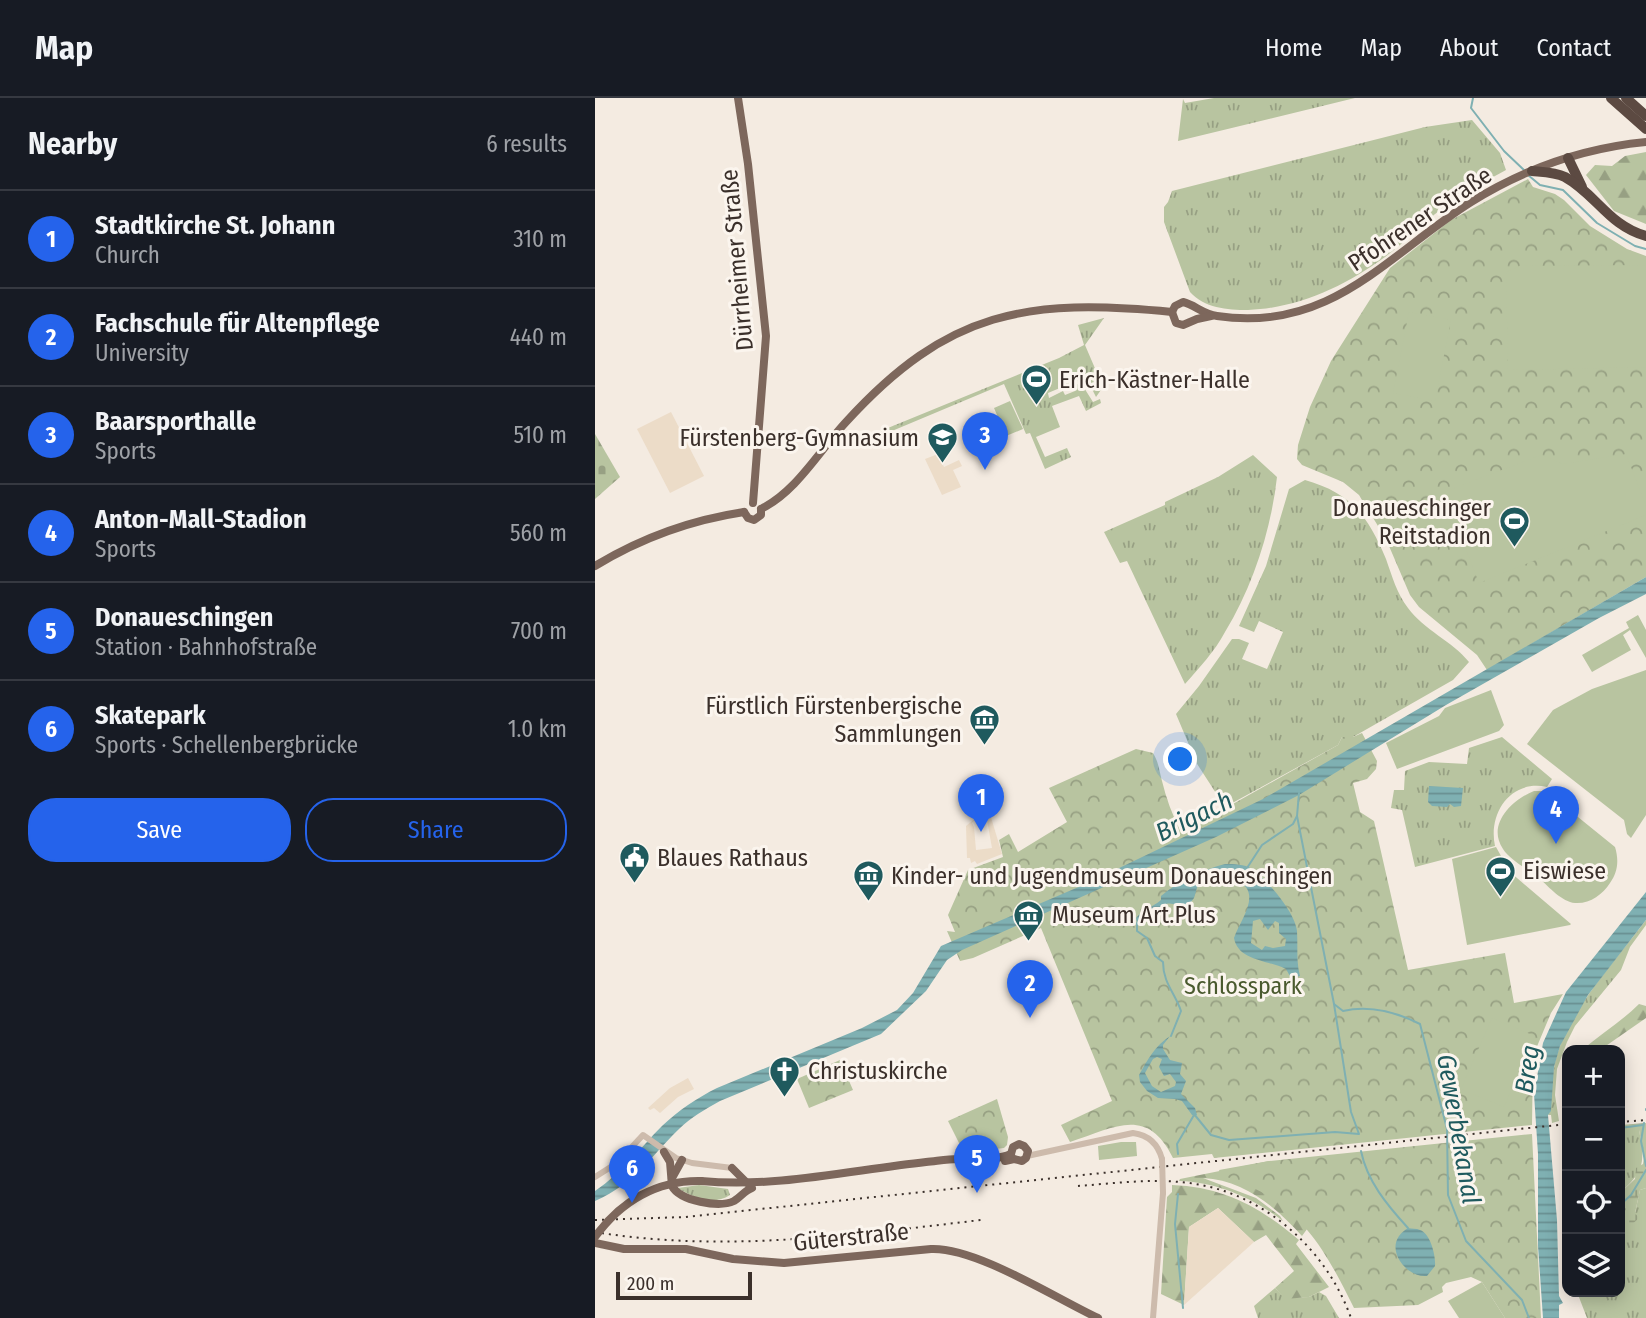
<!DOCTYPE html>
<html lang="en">
<head>
<meta charset="utf-8">
<style>
  :root { --surface:#171b24; --page:#20242c; --text:#f1f3f6; --muted:#9ea1a6; --line:#363941; --accent:#2563eb }
  body { margin:0; font-family:"Fira Sans Condensed",sans-serif; background:var(--page); color:var(--text) }
  .controls { position:absolute; right:21px; bottom:21px; display:grid; overflow:hidden; border-radius:14px; box-shadow:0 4px 18px #0003 }
  .controls button { width:63px; height:63px; display:grid; place-items:center; padding:0; border:0; border-bottom:2px solid var(--line); background:var(--surface); color:var(--text); font:35px sans-serif }
  .scale { position:absolute; left:21px; bottom:18px; width:136px; box-sizing:border-box; padding-left:7px; border:4px solid #3b302b; border-top:0; font-size:19px; line-height:24px; white-space:nowrap; color:#3b302b; -webkit-text-stroke:5px #fbf5ee; paint-order:stroke }
  .you { position:absolute; left:586px; top:662px; width:24px; height:24px; margin:-18px; border:5px solid #fff; border-radius:50%; background:#1a73e8; box-shadow:0 0 0 10px #1a73e833 }
  .badge { display:grid; place-items:center; width:46px; height:46px; border-radius:50%; background:var(--accent); color:#fff; font-size:23px; font-weight:700 }
  .pin { position:absolute; translate:-50% -58px; filter:drop-shadow(0 2px 4px #0008) }
  .pin::after { content:''; position:absolute; top:37px; width:24px; height:21px; background:inherit; clip-path:polygon(0 0,100% 0,50% 100%) }
  .list { margin:0; padding:0; list-style:none }
  h2 { display:flex; justify-content:space-between; align-items:center; height:91px; margin:0; padding:0 28px; font-size:30px }
  h2 small { font-size:23px; font-weight:400; color:var(--muted) }
  .list li { display:grid; grid-template-columns:46px 1fr auto; gap:21px; align-items:center; box-sizing:border-box; height:98px; padding:0 28px; border-top:2px solid var(--line) }
  .list b { display:block; font-size:26px; white-space:nowrap }
  .list p { margin:0; font-size:23px; white-space:nowrap; color:var(--muted) }
  .list em { font-size:23px; font-style:normal; color:var(--muted) }
  .actions { display:flex; gap:14px; padding:21px 28px }
  .actions a { flex:1; padding:16px 0; border:2px solid var(--accent); border-radius:28px; text-align:center; font-size:24px; color:var(--accent) }
  .actions .main { background:var(--accent); color:#fff }
  .icon { flex:none; width:38px; height:38px; fill:none; stroke:currentColor; stroke-width:2; stroke-linecap:round; stroke-linejoin:round }
  .map { position:relative; flex:none; width:1051px; height:1220px; overflow:hidden }
  header { display:flex; align-items:center; gap:42px; box-sizing:border-box; height:98px; padding:0 35px; background:var(--surface); border-bottom:2px solid var(--line) }
  header strong { font-size:33px }
  nav { display:flex; gap:38px; margin-inline-start:auto; font-size:24px }
  main { display:flex }
  aside { flex:1; background:var(--surface) }
  .map>svg:first-child { display:block }
  .grass { fill:url(#grass-tufts) }
  .forest { fill:url(#forest-firs) }
  .wetland { fill:url(#wetland-marsh) }
  .cemetery { fill:url(#cemetery-stones) }
  .park { fill:url(#park-crowns) }
  .garden { fill:#b8c4a0 }
  .plaza { fill:#ecdcc8 }
  .water { fill:url(#water-rules); fill-rule:evenodd }
  .lines { fill:none; stroke-linecap:round; stroke-linejoin:round }
  .stream { stroke:#7fb0b2; stroke-width:2 }
  .minor { stroke:#cdbbac; stroke-width:6 }
  .major { stroke:#7d675c; stroke-width:8 }
  .highway { stroke:#5c4a42; stroke-width:10 }
  .rail { stroke:#3b302b; stroke-width:2; stroke-dasharray:2 5; stroke-linecap:butt }
  .minor-bridge { stroke:#cdbbac; stroke-width:6 }
  .major-bridge { stroke:#7d675c; stroke-width:8 }
  .labels { text-anchor:middle; stroke-width:6; stroke-linejoin:round; paint-order:stroke }
  .street-label { font-size:24px; fill:#3b302b; stroke:#fbf5ee }
  .poi-label { font-size:24px; fill:#3b302b; stroke:#fbf5ee; text-anchor:start }
  .park-label { font-size:24px; fill:#4a5a2e; stroke:#fbf5ee }
  .water-label { font-size:26px; font-style:italic; fill:#1f5a5e; stroke:#fbf5ee }
</style>
</head>
<body>
<header>
<strong>Map</strong>
<nav><a>Home</a><a>Map</a><a>About</a><a>Contact</a></nav>
</header>
<main>
<aside>
<h2>Nearby<small>6 results</small></h2>
<ul class="list">
<li><span class="badge">1</span><div><b>Stadtkirche St. Johann</b><p>Church</p></div><em>310 m</em></li>
<li><span class="badge">2</span><div><b>Fachschule für Altenpflege</b><p>University</p></div><em>440 m</em></li>
<li><span class="badge">3</span><div><b>Baarsporthalle</b><p>Sports</p></div><em>510 m</em></li>
<li><span class="badge">4</span><div><b>Anton-Mall-Stadion</b><p>Sports</p></div><em>560 m</em></li>
<li><span class="badge">5</span><div><b>Donaueschingen</b><p>Station · Bahnhofstraße</p></div><em>700 m</em></li>
<li><span class="badge">6</span><div><b>Skatepark</b><p>Sports · Schellenbergbrücke</p></div><em>1.0 km</em></li>
</ul>
<div class="actions"><a class="main">Save</a><a>Share</a></div>
</aside>
<div class="map">
<svg width="1051" height="1220" viewBox="0 0 1051 1220">
  <defs>
    <pattern id="grass-tufts" width="24" height="20" patternUnits="userSpaceOnUse" patternTransform="scale(1.75)"><rect width="24" height="20" fill="#b8c4a0"/><path d="M3 7l-1-3M5 7V3M7 7l1-3M15 17l-1-3M17 17v-4M19 17l1-3" fill="none" stroke="#97a083"/></pattern>
    <pattern id="forest-firs" width="22" height="20" patternUnits="userSpaceOnUse" patternTransform="scale(1.75)"><rect width="22" height="20" fill="#b8c4a0"/><path d="M5 1l3.5 6h-7zM16 11l3.5 6h-7z" fill="#97a083"/></pattern>
    <pattern id="wetland-marsh" width="20" height="14" patternUnits="userSpaceOnUse" patternTransform="scale(1.75)"><rect width="20" height="14" fill="#b8c4a0"/><path d="M1 5h8M5 5V1M11 12h8M15 12V8" fill="none" stroke="#97a083"/></pattern>
    <pattern id="cemetery-stones" width="16" height="16" patternUnits="userSpaceOnUse" patternTransform="scale(1.75)"><rect width="16" height="16" fill="#b8c4a0"/><path d="M2 7V4a2 2 0 0 1 4 0v3zM10 15v-3a2 2 0 0 1 4 0v3z" fill="#97a083"/></pattern>
    <pattern id="park-crowns" width="20" height="18" patternUnits="userSpaceOnUse" patternTransform="scale(1.75)"><rect width="20" height="18" fill="#b8c4a0"/><path d="M2 6a3 3 0 1 1 6 0M12 15a3 3 0 1 1 6 0" fill="none" stroke="#97a083"/></pattern>
    <pattern id="water-rules" width="6" height="5" patternUnits="userSpaceOnUse" patternTransform="scale(1.75)"><rect width="6" height="5" fill="#7fb0b2"/><path d="M0 2.5h6" fill="none" stroke="#699091"/></pattern>
  </defs>
  <rect width="100%" height="100%" fill="#f4ebe1"/>
  <g class="grass">
    <polygon points="619,0 760,0 583,43 588,1 590,5"/>
    <path d="M877 22 905 55 911 72C893 82 873 92 856 104 832 120 813 142 790 159 750 188 704 210 653 212 632 212 609 210 595 194L569 124V109L573 104 577 93 830 29Z"/>
    <polygon points="509,220 490,247 508,289 501,299 491,279 453,295 454,300 468,293 470,297 480,293 478,288 486,285 498,304 505,301 506,305 491,313 484,298 457,308 465,329 441,339 450,359 472,350 476,359 450,371 435,335 431,336 409,286 266,346 264,344 266,341 464,260 489,247 483,227"/>
    <path d="M658 357 682 379C676 432 658 488 630 534 620 553 604 570 590 586L532 463 525 465 509 434 570 407V404L623 379Z"/>
    <path d="M710 382C756 395 773 418 791 461 797 478 802 496 813 510 829 532 857 543 874 564L858 582 758 639H747L743 647 630 709 595 655 597 654 581 616 604 588 637 541H644L654 545 647 561 672 571 688 534 664 523 659 534 644 528 671 468 694 391Z"/>
    <path d="M907 639 957 681 952 689C915 681 893 716 900 748L820 769 807 712 796 710 799 692H809L810 673 834 664 872 666 874 650Z"/>
    <path d="M1051 822V827L1035 849 1026 872 980 928 972 944 962 971 960 997 964 1023 957 1025 956 1017H953L956 1012C956 991 957 968 965 948 984 901 1021 862 1051 822Z"/>
    <path d="M1037 1031 1044 1032C1050 1064 1050 1072 1025 1095V1032Z"/>
    <path d="M104 1087 133 1091 135 1097C118 1108 99 1100 83 1090Z"/>
    <polygon points="1051,1090 1051,1220 992,1220 982,1194 1025,1194 1025,1130 1034,1128 1040,1115 1045,1092"/>
    <polygon points="680,1190 690,1200 714,1199 724,1194 731,1198 744,1220 663,1220 659,1208"/>
  </g>
  <g class="forest">
    <polygon points="1051,54 1051,126 1019,113 991,77 1000,67 1017,68 1030,58"/>
    <path d="M1044 906 1051 908V920L1005 952H987C1006 936 1027 923 1044 906Z"/>
    <path d="M674 1063 715 1127 707 1138C681 1109 649 1082 608 1080L661 1100 685 1118 688 1123C658 1100 622 1084 584 1083L585 1081Z"/>
    <path d="M577 1087C629 1089 665 1109 704 1142L701 1146 734 1189 714 1199 690 1201 680 1190 699 1173 671 1137 659 1144 623 1110 594 1129 589 1207 566 1196 572 1099 577 1094Z"/>
  </g>
  <polygon class="wetland" points="1051,1025 1051,1090 1045,1092 1040,1115 1044,1120 1034,1129 1025,1130 1025,1095 1040,1081 1041,1070 1048,1066 1049,1059 1044,1032 1025,1032 1025,1027"/>
  <polygon class="cemetery" points="0,336 25,379 0,401"/>
  <g class="park">
    <polygon points="933,81 938,89 960,96 969,102 995,128 1032,151 1051,158 1051,479 892,572 882,557 824,509 815,497 791,441 764,397 748,384 707,367 702,361 703,347 715,309 736,263 795,170 856,122"/>
    <path d="M767 635 782 663 781 671 772 681 758 685 765 714 779 723 813 872 910 855 919 905 968 896 956 915 938 958 937 1027 619 1060 617 1056 578 1060C552 1007 519 1030 475 1044L466 1027 517 1003 446 830 378 860 365 863 352 833 360 834 353 817 373 772 408 759 404 742 414 736 423 754 472 724 454 690 541 651 558 655C564 665 564 672 567 683 571 700 577 716 585 732L588 734 743 647 747 639H758Z"/>
    <polygon points="245,962 258,992 214,1010 202,981"/>
    <polygon points="402,1001 413,1039 412,1047 409,1050 369,1055 353,1023"/>
    <path d="M937 1036 946 1220H910L887 1184 876 1179 851 1185 847 1189 848 1194 823 1207 759 1210C726 1143 701 1101 626 1077L624 1072 674 1063Z"/>
  </g>
  <g class="garden">
    <polygon points="1051,167 1051,269 913,272 911,174 925,168"/>
    <polygon points="814,214 856,222 840,303 798,295"/>
    <polygon points="415,303 428,331 411,338 399,310"/>
    <polygon points="1031,356 1051,408 1051,417 884,485 849,394 946,357 968,366"/>
    <polygon points="1043,517 1051,532 1051,560 1035,532 1028,537 1036,552 997,574 987,557 1034,530 1031,524"/>
    <polygon points="1051,572 1051,717 1036,740 1032,736 1029,722 932,646 958,612 997,591"/>
    <polygon points="896,592 909,627 904,633 802,671 791,645 844,618 850,610"/>
    <path d="M939 693H948L957 698 1020 749C1024 762 1023 774 1015 785 1007 797 995 806 980 805 967 804 954 789 945 781 934 772 915 762 908 751 891 726 918 701 939 693Z"/>
    <polygon points="901,749 915,774 976,826 975,827 872,847 857,761"/>
    <polygon points="897,920 940,938 909,1009 866,991"/>
    <polygon points="526,1044 541,1044 542,1058 504,1062 503,1048"/>
    <polygon points="887,1184 910,1220 864,1220 853,1203"/>
  </g>
  <g class="plaza">
    <polygon points="76,314 109,378 75,395 42,331"/>
    <polygon points="343,356 349,369 364,362 367,368 358,372 366,389 347,397 330,361"/>
    <polygon points="395,716 407,756 382,766 380,763 376,765 375,760 372,760 371,728 381,720 377,725 379,729 381,752 397,750 392,722 385,719"/>
    <polygon points="93,980 99,991 83,999 65,1015 59,1010 55,1012 53,1010 75,990"/>
    <polygon points="623,1110 659,1144 589,1207 594,1129"/>
  </g>
  <g class="water">
    <path d="M1051 479V496L1004 520 851 607 704 697 621 739 367 852 352 862 331 893 286 936 125 1003C111 1011 96 1019 84 1031 53 1061 42 1084 0 1103V1093C28 1074 44 1051 67 1028 84 1012 102 1000 122 990L267 930 302 912 318 895 346 848 493 785 668 701Z"/>
    <polygon points="834,688 868,690 866,708 859,709 855,706 852,709 837,708 833,704"/>
    <path d="M630 766C639 766 649 766 657 771 672 782 700 814 702 833 703 849 701 863 705 878L696 880 691 871C673 862 643 863 639 840 645 822 669 794 641 782 629 776 616 778 604 783L599 800 593 808C585 810 579 804 571 806 559 810 554 823 542 825L541 820C548 811 558 809 566 802V798C584 783 606 772 630 766ZM665 821 673 832 680 823 684 825V835L691 841 690 848 678 850 670 848 667 852 656 845 658 823Z"/>
    <polygon points="1051,794 1051,822 993,897 965,948 959,969 956,1013 953,1017 962,1122 964,1198 968,1205 964,1207 964,1220 948,1220 943,1148 943,1056 939,996 948,945 971,894"/>
    <path d="M575 938 568 947V951L575 962 587 965 585 976 591 983 586 996 600 1010 602 1017H597L587 1003 580 1001 563 1000 552 993 545 984 544 977C553 961 560 948 575 938ZM562 959 567 961 564 969 569 978 575 976 581 984 580 988 566 994 557 988 550 975 558 961Z"/>
    <path d="M813 1130C817 1131 821 1130 825 1132 836 1136 841 1159 840 1168L832 1178C813 1180 792 1155 804 1138 807 1134 810 1132 813 1130Z"/>
  </g>
  <g class="lines">
    <g class="stream">
      <polyline points="878,0 876,10 909,53 930,73"/>
      <polyline points="933,77 945,87 968,92 1002,125 1040,148 1051,151"/>
      <path d="M704 695 702 718 739 906 748 913C774 907 801 914 825 926L852 1031 853 1097 871 1143 927 1202 934 1220"/>
      <polyline points="652,770 667,747 698,726 702,718"/>
      <path d="M542 825V833L552 840 560 858 568 864C568 885 580 895 586 913L576 938"/>
      <polyline points="1051,1012 1051,1011"/>
      <polyline points="599,1016 616,1037 634,1042 740,1034 764,1036 756,1014 739,906"/>
      <polyline points="1049,1025 1046,1043 1051,1068"/>
      <polyline points="1025,1030 1048,1027"/>
      <path d="M766 1053C772 1083 792 1107 813 1130"/>
      <polyline points="583,1056 582,1046 599,1017"/>
      <polyline points="583,1096 580,1126 588,1210"/>
      <polyline points="1025,1107 1036,1097 1051,1072"/>
    </g>
    <g class="minor">
      <path d="M432 1058 538 1035C553 1037 563 1046 567 1061"/>
      <polyline points="0,1079 22,1065 48,1037 81,1060 97,1065 137,1070"/>
      <polyline points="558,1220 568,1095"/>
    </g>
    <g class="major">
      <polyline points="143,0 153,66 171,238 158,405"/>
      <path d="M577 214 580 208 588 204C600 207 608 216 622 218 736 235 792 157 876 104 929 71 989 50 1051 44"/>
      <polyline points="577,214 581,225 588,227 602,221 616,218"/>
      <path d="M166 411C202 393 224 353 251 324 353 212 432 200 577 214"/>
      <polyline points="149,414 153,420 159,422 166,417 166,411"/>
      <path d="M0 468C46 440 96 422 149 414"/>
      <path d="M69 1054 75 1064 77 1088C85 1103 124 1110 139 1103 146 1099 149 1093 157 1090"/>
      <polyline points="367,1061 373,1066 397,1065"/>
      <polyline points="410,1063 419,1061 427,1063 431,1060 433,1053 429,1048 424,1046 418,1049 416,1056"/>
      <polyline points="137,1070 152,1085"/>
      <polyline points="77,1080 87,1062"/>
      <path d="M106 1083C182 1090 256 1072 331 1064 342 1063 352 1061 363 1061 381 1060 400 1063 416 1056"/>
      <path d="M0 1145 29 1151H91L138 1161 189 1165 336 1151C381 1149 460 1200 503 1220"/>
    </g>
    <g class="highway">
      <polyline points="1016,0 1051,31"/>
      <polyline points="1031,0 1051,18"/>
      <polyline points="973,60 987,89"/>
      <path d="M937 73C948 74 960 74 970 79 1001 96 1014 128 1051 138"/>
    </g>
    <g class="rail">
      <polyline points="1025,1024 1051,1022"/>
      <path d="M483 1088C523 1085 567 1079 606 1087 675 1100 733 1155 756 1220"/>
      <polyline points="0,1122 90,1119 972,1026"/>
      <path d="M0 1134C128 1155 257 1137 386 1122"/>
    </g>
    <polyline class="minor-bridge" points="567,1061 568,1095"/>
    <path class="major-bridge" d="M0 1139C26 1103 62 1082 106 1083"/>
  </g>
  <defs>
    <symbol id="stadium-pin" viewBox="-11 -11 22 30"><path d="M0 17L-7.5 6A9.5 9.5 0 1 1 7.5 6Z" fill="#1f5a5e" stroke="#fbf5ee"/><path d="M0-5a6.5 5 0 1 0 0 10a6.5 5 0 1 0 0-10ZM-3.5-1.8h7v3.6h-7Z" fill="#fff"/></symbol>
    <symbol id="school-pin" viewBox="-11 -11 22 30"><path d="M0 17L-7.5 6A9.5 9.5 0 1 1 7.5 6Z" fill="#1f5a5e" stroke="#fbf5ee"/><path d="M0-5L7-2L0 1L-7-2ZM-4 1L0 2.5L4 1V4Q0 6-4 4Z" fill="#fff"/></symbol>
    <symbol id="museum-pin" viewBox="-11 -11 22 30"><path d="M0 17L-7.5 6A9.5 9.5 0 1 1 7.5 6Z" fill="#1f5a5e" stroke="#fbf5ee"/><path d="M0-6L6-3V-2H-6V-3ZM-5-1h2V3h-2ZM-1-1h2V3h-2ZM3-1h2V3H3ZM-6 4H6V6H-6Z" fill="#fff"/></symbol>
    <symbol id="civic-pin" viewBox="-11 -11 22 30"><path d="M0 17L-7.5 6A9.5 9.5 0 1 1 7.5 6Z" fill="#1f5a5e" stroke="#fbf5ee"/><path d="M-.6-6.5H3V-4.5H.6V-3L4-1V1h2V6H-6V1h2V-1L-.6-3ZM-1.2 2.5V6h2.4V2.5Z" fill="#fff"/></symbol>
    <symbol id="church-pin" viewBox="-11 -11 22 30"><path d="M0 17L-7.5 6A9.5 9.5 0 1 1 7.5 6Z" fill="#1f5a5e" stroke="#fbf5ee"/><path d="M-1.2-6h2.4v3.5h3.3v2.4h-3.3V6h-2.4V-.1h-3.3v-2.4h3.3Z" fill="#fff"/></symbol>
  </defs>
  <g fill-rule="evenodd">
    <use href="#stadium-pin" x="424" y="264" width="35" height="47"/>
    <use href="#school-pin" x="330" y="322" width="35" height="47"/>
    <use href="#stadium-pin" x="902" y="406" width="35" height="47"/>
    <use href="#museum-pin" x="372" y="604" width="35" height="47"/>
    <use href="#civic-pin" x="22" y="742" width="35" height="47"/>
    <use href="#stadium-pin" x="888" y="756" width="35" height="47"/>
    <use href="#museum-pin" x="256" y="760" width="35" height="47"/>
    <use href="#museum-pin" x="416" y="800" width="35" height="47"/>
    <use href="#church-pin" x="172" y="956" width="35" height="47"/>
  </g>
  <g class="labels">
    <g class="street-label">
      <text transform="translate(825 121) rotate(-34)" y="8">Pfohrener Straße</text>
      <text transform="translate(142 162) rotate(-95)" y="8">Dürrheimer Straße</text>
      <text transform="translate(256 1139) rotate(-6)" y="8">Güterstraße</text>
    </g>
    <g class="poi-label">
      <text x="464" y="290">Erich-Kästner-Halle</text>
      <text x="324" y="348" text-anchor="end">Fürstenberg-Gymnasium</text>
      <text x="896" y="418" text-anchor="end">Donaueschinger<tspan x="896" dy="28">Reitstadion</tspan></text>
      <text x="367" y="616" text-anchor="end">Fürstlich Fürstenbergische<tspan x="367" dy="28">Sammlungen</tspan></text>
      <text x="62" y="768">Blaues Rathaus</text>
      <text x="928" y="781">Eiswiese</text>
      <text x="296" y="786">Kinder- und Jugendmuseum Donaueschingen</text>
      <text x="457" y="825">Museum Art.Plus</text>
      <text x="213" y="981">Christuskirche</text>
    </g>
    <g class="park-label">
      <text x="648" y="896">Schlosspark</text>
    </g>
    <g class="water-label">
      <text transform="translate(599 718) rotate(-26)" y="9">Brigach</text>
      <text transform="translate(932 971) rotate(-82)" y="9">Breg</text>
      <text transform="translate(864 1031) rotate(80)" y="9">Gewerbekanal</text>
    </g>
  </g>
</svg>
<div class="controls">
<button>+</button>
<button>−</button>
<button><svg class="icon" aria-label="locate" viewBox="0 0 24 24"><circle cx="12" cy="12" r="6"/><path d="M12 2v4M12 18v4M2 12h4M18 12h4"/></svg></button>
<button><svg class="icon" aria-label="layers" viewBox="0 0 24 24"><path d="M12 4l9 5-9 5-9-5zM3 14l9 5 9-5"/></svg></button>
</div>
<div class="scale">200 m</div>
<div class="you"></div>
<div class="pin badge" style="left:386px;top:734px">1</div>
<div class="pin badge" style="left:435px;top:920px">2</div>
<div class="pin badge" style="left:390px;top:372px">3</div>
<div class="pin badge" style="left:961px;top:746px">4</div>
<div class="pin badge" style="left:382px;top:1095px">5</div>
<div class="pin badge" style="left:37px;top:1105px">6</div>
</div>
</main>
</body>
</html>
